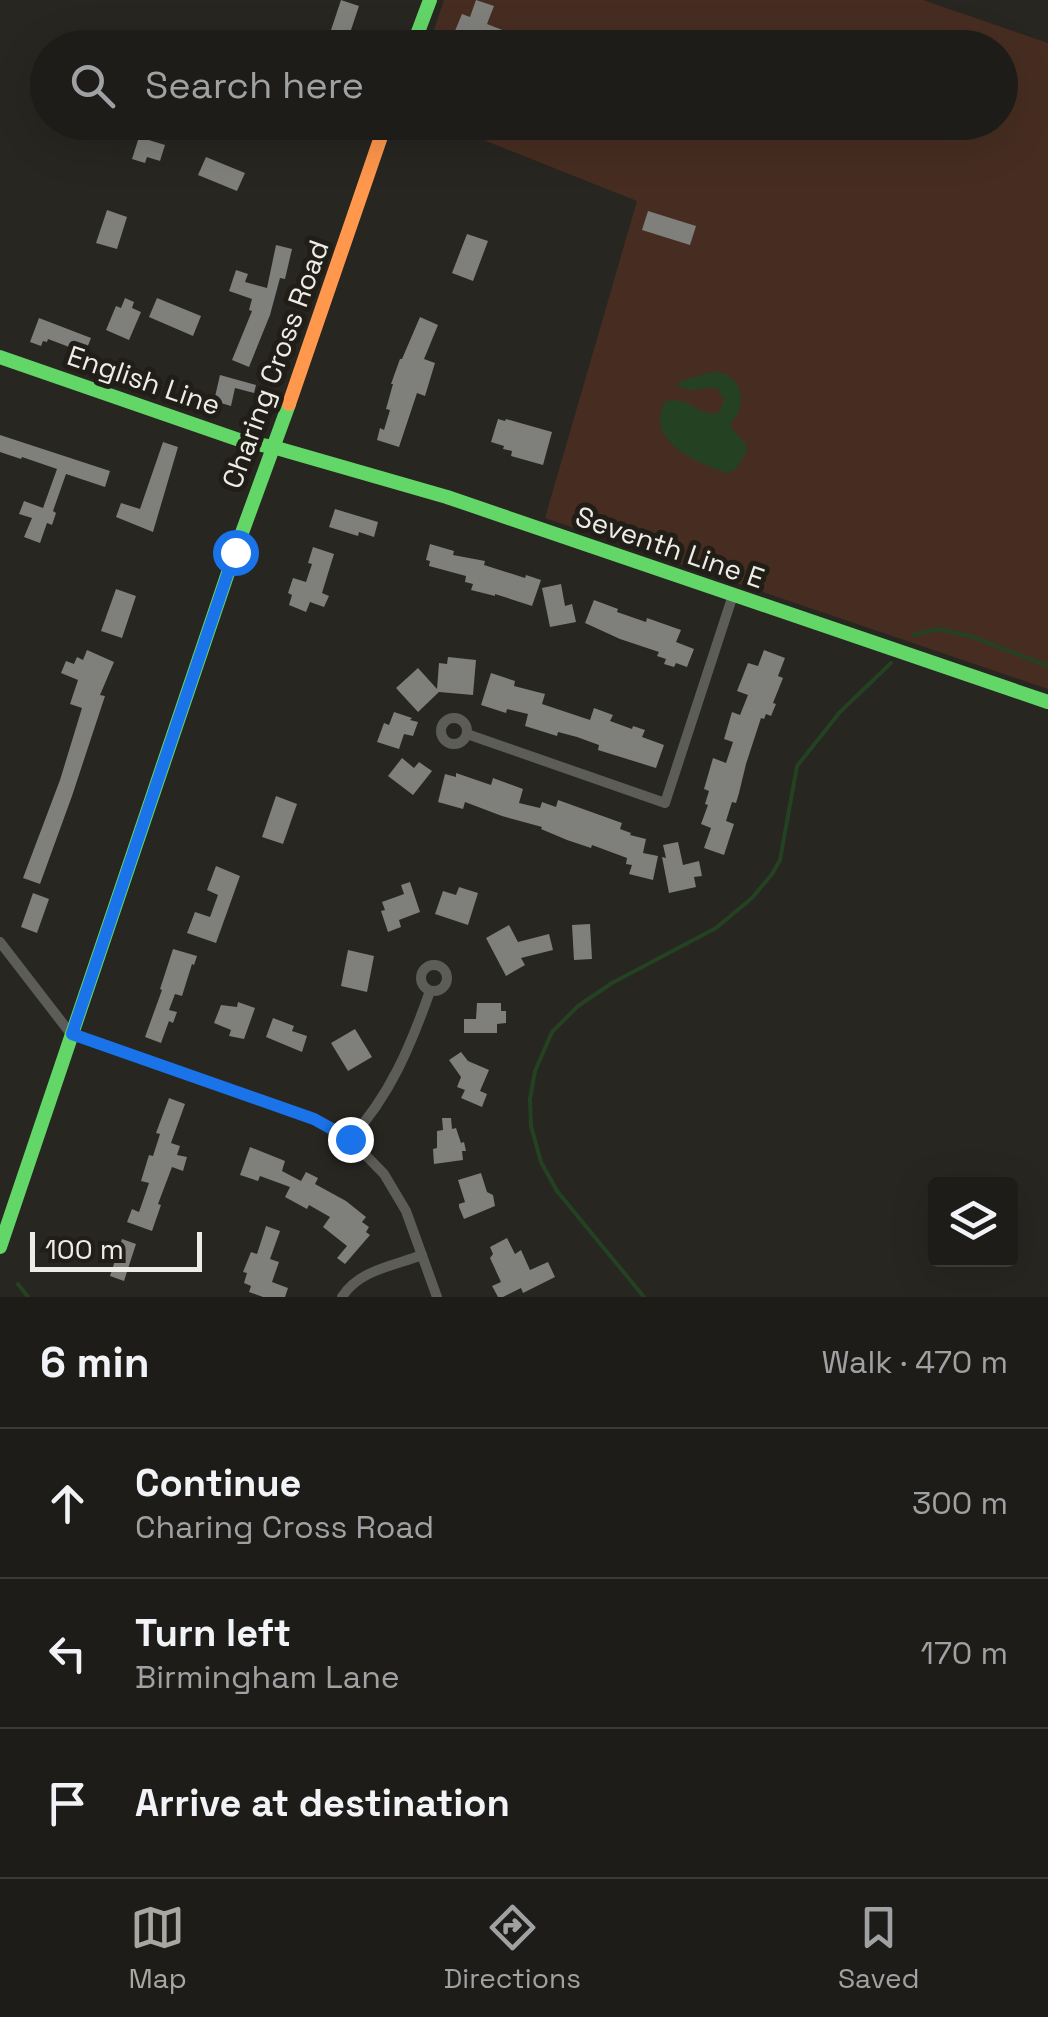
<!DOCTYPE html>
<html lang="en">
<head>
<meta charset="utf-8">
<style>
  :root { --surface:#1d1c19; --page:#252522; --text:#f1f3f6; --muted:#a0a1a2; --line:#3b3a38; --accent:#a8a7a2 }
  body { margin:0; font-family:"Space Grotesk",sans-serif; background:var(--page); color:var(--text) }
  .controls { position:absolute; right:30px; bottom:30px; display:grid; overflow:hidden; border-radius:10px; box-shadow:0 10px 40px #0002 }
  .controls button { width:90px; height:90px; display:grid; place-items:center; padding:0; border:0; border-bottom:2px solid var(--line); background:var(--surface); color:var(--text); font:50px sans-serif }
  .scale { position:absolute; left:30px; bottom:25px; width:172px; box-sizing:border-box; padding-left:10px; border:5px solid #edece7; border-top:0; font-size:28px; line-height:35px; white-space:nowrap; color:#edece7; -webkit-text-stroke:8px #201e16; paint-order:stroke }
  .stop { position:absolute; width:30px; height:30px; margin:-22px; border:8px solid #1a73e8; border-radius:50%; background:#fff }
  .stop.end { background:#1a73e8; border-color:#fff; box-shadow:0 2px 10px #0008 }
  .list { margin:0; padding:0; list-style:none }
  h2 { display:flex; justify-content:space-between; align-items:center; height:130px; margin:0; padding:0 40px; font-size:42px }
  h2 small { font-size:32px; font-weight:400; color:var(--muted) }
  .list li { display:grid; grid-template-columns:65px 1fr auto; gap:30px; align-items:center; box-sizing:border-box; height:150px; padding:0 40px; border-top:2px solid var(--line) }
  .list b { display:block; font-size:38px; white-space:nowrap }
  .list p { margin:0; font-size:32px; white-space:nowrap; color:var(--muted) }
  .list em { font-size:32px; font-style:normal; color:var(--muted) }
  .icon { flex:none; width:55px; height:55px; fill:none; stroke:currentColor; stroke-width:2; stroke-linecap:round; stroke-linejoin:round }
  .map { position:relative; flex:none; width:1048px; height:1297px; overflow:hidden }
  .search { position:absolute; background:var(--surface); box-shadow:0 10px 40px #0002; left:30px; right:30px; top:30px; height:110px; display:flex; align-items:center; gap:25px; box-sizing:border-box; padding:0 35px; border-radius:55px; color:var(--muted); font-size:38px }
  .sheet { height:580px; background:var(--surface) }
  nav { display:flex; justify-content:space-around; align-items:center; box-sizing:border-box; height:140px; border-top:2px solid var(--line); background:var(--surface); font-size:28px; color:var(--muted) }
  nav a { display:grid; justify-items:center; gap:5px }
  nav .on { color:var(--accent) }
  .map>svg:first-child { display:block }
  .green { fill:#472d21 }
  .water { fill:#244222 }
  .lines { fill:none; stroke-linecap:round; stroke-linejoin:round }
  .stream { stroke:#244222; stroke-width:4 }
  .building { fill:#7f7f7b }
  .street { stroke:#5c5c59; stroke-width:10 }
  .fast { stroke:#63d668; stroke-width:14 }
  .slow { stroke:#ff974d; stroke-width:14 }
  .route { stroke:#1a73e8; stroke-width:12 }
  .labels { text-anchor:middle; stroke-width:10; stroke-linejoin:round; paint-order:stroke }
  .street-label { font-size:28px; fill:#edece7; stroke:#201e16 }
</style>
</head>
<body>
<div class="map">
<svg width="1048" height="1297" viewBox="0 0 1048 1297">
  <rect width="100%" height="100%" fill="#272621"/>
  <polygon class="green" points="444,0 923,0 1048,43 1048,689 545,518 637,201 476,137 483,122 1000,122 1000,48 428,48"/>
  <path class="water" d="M713 372C740 371 750 404 732 421L731 428 745 443 747 451 736 469 728 473C698 464 642 440 666 401 694 396 696 418 719 412L724 400 718 389C702 384 698 396 676 385L684 380Z"/>
  <g class="lines">
    <g class="stream">
      <polyline points="914,635 938,629 970,636 1048,666"/>
      <polyline points="18,1284 28,1297"/>
      <polyline points="644,1297 557,1191 541,1162 531,1126 530,1099 535,1071 552,1032 578,1006 612,983 716,928 752,898 772,874 780,860 797,766 840,712 891,663"/>
    </g>
  </g>
  <g class="building">
    <polygon points="341,0 359,6 349,36 331,30"/>
    <polygon points="476,0 494,6 487,24 523,38 519,48 506,48 483,38 479,48 476,48 452,38 462,14 470,17"/>
    <polygon points="139,137 165,145 160,161 147,157 145,163 132,159"/>
    <polygon points="206,157 245,173 237,191 198,175"/>
    <polygon points="107,210 127,217 117,249 96,243"/>
    <polygon points="648,211 696,226 690,245 642,230"/>
    <polygon points="467,234 488,241 473,281 452,273"/>
    <polygon points="276,245 292,249 285,279 280,278 270,315 249,367 232,360 252,311 249,310 252,299 229,291 236,270 248,274 245,282 267,288"/>
    <polygon points="125,298 134,302 132,308 141,312 129,340 106,330 116,306 121,308"/>
    <polygon points="157,298 201,316 193,336 149,317"/>
    <polygon points="420,317 438,325 424,359 435,363 425,396 417,393 399,447 377,440 380,428 384,430 390,410 386,409 393,384 391,384 400,359 402,359"/>
    <polygon points="39,318 91,338 85,353 48,339 47,342 43,341 41,346 30,342"/>
    <polygon points="220,375 256,385 254,393 235,388 231,406 214,401"/>
    <polygon points="498,419 505,421 506,419 552,432 543,465 511,456 512,451 503,449 504,446 491,442"/>
    <polygon points="0,435 110,471 105,487 66,474 53,511 56,513 52,525 47,523 40,543 24,537 32,518 19,514 24,501 43,508 57,469 22,457 21,459 0,452"/>
    <polygon points="163,442 178,447 153,532 116,517 121,503 140,509"/>
    <polygon points="335,509 378,522 374,537 359,532 358,536 329,527"/>
    <polygon points="430,544 454,551 453,555 485,561 484,565 525,578 526,575 541,580 532,606 495,594 495,596 471,590 473,584 465,582 466,576 429,566 430,561 426,560"/>
    <polygon points="313,547 334,554 322,593 329,596 324,607 310,602 306,612 289,605 292,595 288,593 293,578 306,582 312,564 308,563"/>
    <polygon points="561,584 565,606 572,604 576,622 550,627 542,588"/>
    <polygon points="116,589 136,596 122,638 101,631"/>
    <polygon points="594,600 618,609 617,612 646,622 647,618 681,630 676,642 694,649 687,667 676,663 674,667 664,664 666,659 657,656 659,652 620,639 585,623"/>
    <polygon points="87,650 114,662 100,695 105,696 72,796 40,884 23,878 60,780 82,708 70,704 78,680 61,673 66,661 74,664 77,657 83,660"/>
    <polygon points="764,650 785,658 778,676 783,678 773,703 776,704 771,716 766,714 764,719 761,718 746,764 739,793 736,803 732,802 726,821 734,824 724,855 704,848 711,828 701,824 708,805 705,804 709,791 704,789 713,758 726,763 733,742 724,739 732,712 740,715 748,695 737,691 748,663 758,666"/>
    <polygon points="448,657 476,660 473,695 439,692 418,712 396,688 418,668 437,689 439,663 447,664"/>
    <polygon points="491,673 515,681 514,686 545,694 542,704 590,720 594,708 613,715 610,721 632,729 633,726 645,730 642,737 664,745 656,768 598,750 599,745 577,737 558,732 557,736 525,726 528,714 507,709 506,713 481,705"/>
    <polygon points="394,712 412,718 410,720 418,722 413,736 404,734 399,749 377,742 384,723 389,725"/>
    <polygon points="402,758 414,768 419,762 432,771 413,795 388,776"/>
    <polygon points="456,773 491,785 493,778 523,789 519,803 540,808 542,802 556,807 558,800 622,823 620,829 631,833 630,835 646,839 643,853 658,856 653,880 629,874 632,865 626,864 627,858 592,845 591,848 567,840 541,829 542,827 502,816 465,802 463,809 438,802 445,774 456,777"/>
    <polygon points="276,796 297,804 283,844 262,837"/>
    <polygon points="678,842 683,865 699,861 702,876 694,877 696,887 669,893 662,857 666,858 663,845"/>
    <polygon points="216,866 240,876 216,943 187,933 195,912 210,917 218,895 207,890"/>
    <polygon points="410,882 420,912 399,920 401,927 388,932 381,911 385,910 382,902 404,894 401,885"/>
    <polygon points="459,887 478,893 468,925 435,914 443,891 456,895"/>
    <polygon points="33,893 49,899 37,933 21,927"/>
    <polygon points="590,924 592,959 574,960 572,925"/>
    <polygon points="509,925 518,942 549,934 553,950 521,958 525,965 506,976 486,938"/>
    <polygon points="173,949 197,956 194,965 192,964 182,996 175,994 169,1010 177,1012 173,1023 169,1021 161,1043 145,1037 162,990 160,989"/>
    <polygon points="348,950 374,956 367,992 341,986"/>
    <polygon points="238,1002 255,1008 244,1039 229,1036 231,1030 214,1023 221,1005 237,1007"/>
    <polygon points="477,1003 501,1003 501,1011 506,1011 506,1023 497,1024 497,1033 464,1033 464,1019 476,1019"/>
    <polygon points="273,1018 294,1026 292,1031 307,1036 302,1052 266,1037"/>
    <polygon points="355,1029 372,1057 348,1071 331,1043"/>
    <polygon points="461,1052 468,1061 489,1070 480,1091 487,1094 482,1107 461,1098 465,1090 457,1087 461,1077 449,1060"/>
    <polygon points="169,1098 185,1104 171,1143 180,1146 177,1155 187,1157 183,1171 172,1167 158,1204 161,1205 152,1231 127,1222 132,1209 139,1212 149,1183 141,1181 149,1155 153,1156 160,1134 156,1133"/>
    <polygon points="442,1118 451,1118 452,1129 456,1128 461,1143 464,1142 466,1151 462,1151 463,1160 434,1164 433,1149 437,1148 437,1131 443,1130"/>
    <polygon points="250,1147 285,1161 282,1171 301,1181 306,1172 318,1178 315,1184 346,1201 366,1217 362,1222 369,1227 366,1232 370,1235 345,1264 337,1258 347,1246 323,1227 330,1217 309,1205 307,1209 285,1197 290,1187 260,1176 258,1181 240,1175"/>
    <polygon points="481,1173 487,1192 493,1195 495,1206 464,1219 459,1207 459,1204 465,1202 458,1180"/>
    <polygon points="266,1226 280,1231 270,1259 279,1262 272,1282 288,1288 285,1297 263,1297 249,1292 251,1286 244,1283 247,1273 243,1272 251,1252 257,1254"/>
    <polygon points="507,1238 515,1254 521,1250 530,1270 548,1262 555,1277 523,1293 521,1288 503,1297 498,1297 492,1286 501,1282 490,1258 493,1254 490,1247"/>
    <polygon points="122,1239 136,1244 124,1281 110,1276"/>
  </g>
  <g class="lines">
    <g class="street">
      <circle cx="454" cy="731" r="13"/>
      <polyline points="467,734 665,803 733,595"/>
      <polyline points="0,942 71,1034 314,1119 350,1139 384,1174 406,1211 437,1297"/>
      <circle cx="434" cy="978" r="13"/>
      <path d="M350 1139C390 1096 411 1045 430 991"/>
      <path d="M342 1297C359 1270 393 1266 422 1255"/>
    </g>
    <g class="fast">
      <polyline points="412,48 430,0"/>
      <polyline points="0,357 245,442 273,447 447,497 1048,702"/>
      <polyline points="0,1247 235,552 289,404"/>
    </g>
    <polyline class="slow" points="289,404 386,122"/>
  </g>
  <g class="lines">
    <polyline class="route" points="235,552 72,1034 314,1119 350,1139"/>
  </g>
  <g class="labels">
    <g class="street-label">
      <text transform="translate(275 364) rotate(-70)" y="10">Charing Cross Road</text>
      <text transform="translate(144 380) rotate(19)" y="10">English Line</text>
      <text transform="translate(670 547) rotate(19)" y="10">Seventh Line E</text>
    </g>
  </g>
</svg>
<div class="controls">
<button><svg class="icon" aria-label="layers" viewBox="0 0 24 24"><path d="M12 4l9 5-9 5-9-5zM3 14l9 5 9-5"/></svg></button>
</div>
<div class="scale">100 m</div>
<div class="stop" style="left:235px;top:552px"></div>
<div class="stop end" style="left:350px;top:1139px"></div>
<div class="search"><svg class="icon" aria-label="search" viewBox="0 0 24 24"><circle cx="10" cy="10" r="6"/><path d="M15 15l6 6"/></svg>Search here</div>
</div>
<section class="sheet">
<h2>6 min<small>Walk · 470 m</small></h2>
<ul class="list">
<li><svg class="icon" aria-label="ahead" viewBox="0 0 24 24"><path d="M12 20V5M6 11l6-6 6 6"/></svg><div><b>Continue</b><p>Charing Cross Road</p></div><em>300 m</em></li>
<li><svg class="icon" aria-label="left" viewBox="0 0 24 24"><path d="M17 20v-9H6M10 6l-5 5 5 5"/></svg><div><b>Turn left</b><p>Birmingham Lane</p></div><em>170 m</em></li>
<li><svg class="icon" aria-label="arrive" viewBox="0 0 24 24"><path d="M6 21V4h12l-3 4 3 4H6"/></svg><div><b>Arrive at destination</b></div></li>
</ul>
</section>
<nav>
<a class="on"><svg class="icon" aria-label="map" viewBox="0 0 24 24"><path d="M3 6l6-2 6 2 6-2v14l-6 2-6-2-6 2zM9 4v14M15 6v14"/></svg>Map</a>
<a><svg class="icon" aria-label="directions" viewBox="0 0 24 24"><path d="M12 3l9 9-9 9-9-9zM9 14v-3h6M13 9l2 2-2 2"/></svg>Directions</a>
<a><svg class="icon" aria-label="saved" viewBox="0 0 24 24"><path d="M7 4h10v16l-5-4-5 4z"/></svg>Saved</a>
</nav>
</body>
</html>
